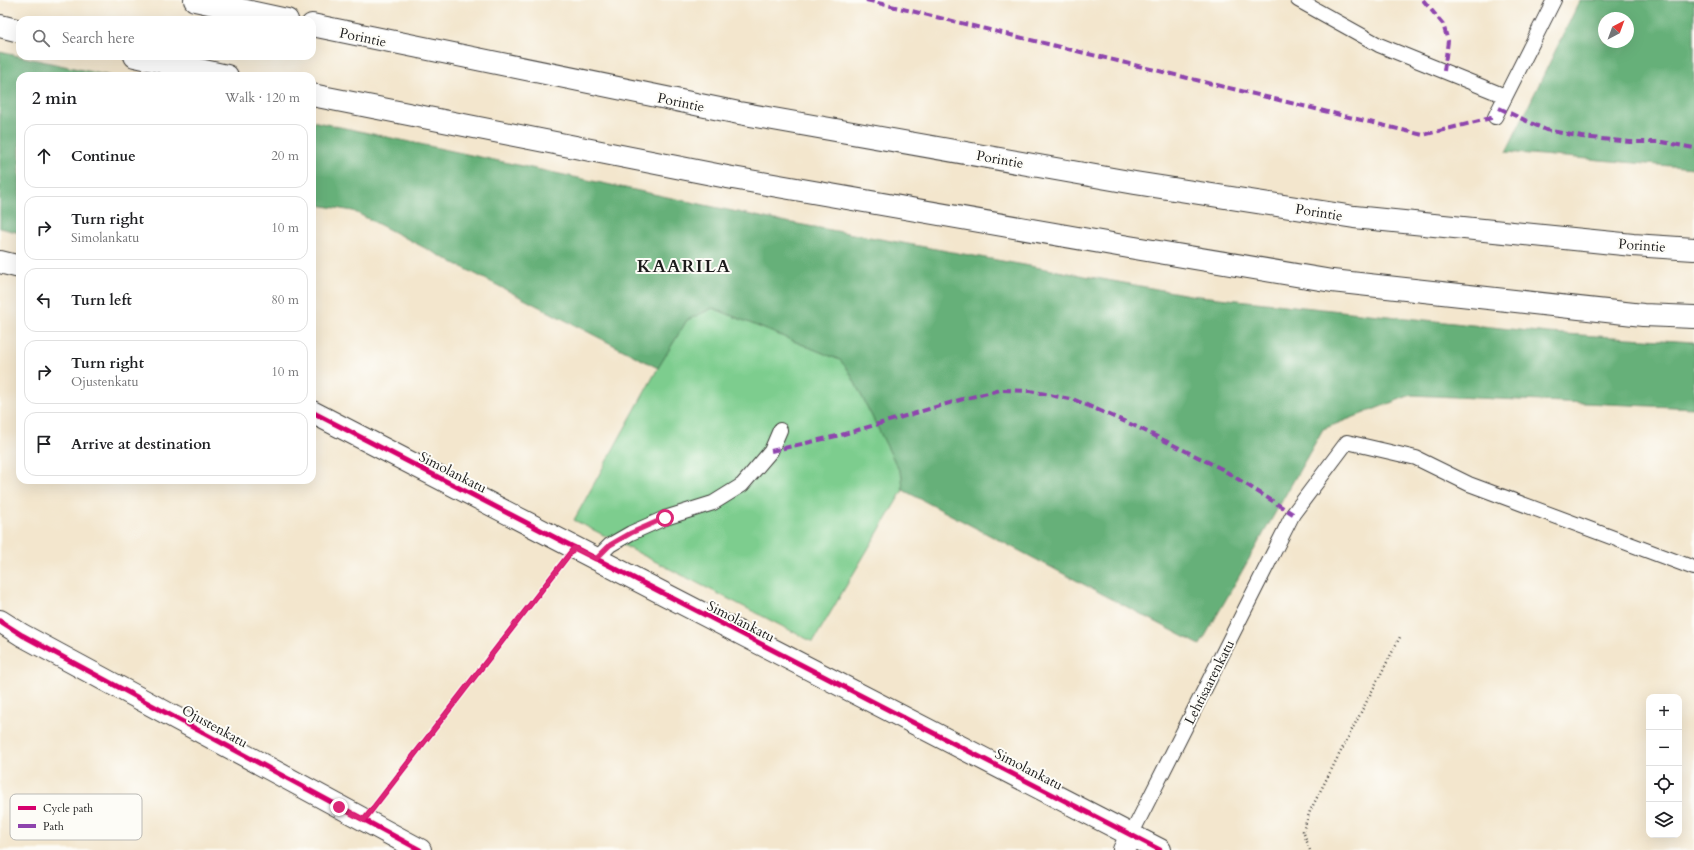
<!DOCTYPE html>
<html lang="en">
<head>
<meta charset="utf-8">
<style>
  :root { --surface:#fff; --page:#f2f2f2; --text:#202124; --muted:#757577; --line:#e0e0e0 }
  body { margin:0; font-family:Cardo,serif; background:var(--page); color:var(--text) }
  .controls { position:absolute; right:12px; bottom:12px; display:grid; overflow:hidden; border-radius:8px; box-shadow:0 4px 16px #0002 }
  .controls button { width:36px; height:36px; display:grid; place-items:center; padding:0; border:0; border-bottom:1px solid var(--line); background:var(--surface); color:var(--text); font:20px sans-serif }
  .compass { position:absolute; left:1598px; top:12px; width:36px; height:36px; border-radius:50%; background:var(--surface); box-shadow:0 4px 16px #0002; rotate:41deg }
  .stop { position:absolute; width:12px; height:12px; margin:-9px; border:3px solid #db2777; border-radius:50%; background:#fff }
  .stop.end { background:#db2777; border-color:#fff; box-shadow:0 1px 4px #0008 }
  .list { margin:0; padding:0; list-style:none }
  h2 { display:flex; justify-content:space-between; align-items:center; height:52px; margin:0; padding:0 16px; font-size:17px }
  h2 small { font-size:13px; font-weight:400; color:var(--muted) }
  .list li { display:grid; grid-template-columns:26px 1fr auto; gap:12px; align-items:center; box-sizing:border-box; height:64px; margin:0 8px 8px; padding:0 8px; border:1px solid var(--line); border-radius:12px }
  .list b { display:block; font-size:15px; white-space:nowrap }
  .list p { margin:0; font-size:13px; white-space:nowrap; color:var(--muted) }
  .list em { font-size:13px; font-style:normal; color:var(--muted) }
  .icon { flex:none; width:22px; height:22px; fill:none; stroke:currentColor; stroke-width:2; stroke-linecap:round; stroke-linejoin:round }
  .map { position:relative; flex:none; width:1694px; height:850px; overflow:hidden }
  .search { position:absolute; background:var(--surface); box-shadow:0 4px 16px #0002; left:16px; top:16px; width:300px; height:44px; display:flex; align-items:center; gap:10px; box-sizing:border-box; padding:0 14px; border-radius:12px; color:var(--muted); font-size:15px }
  .panel { position:absolute; background:var(--surface); box-shadow:0 4px 16px #0002; left:16px; top:72px; width:300px; height:412px; border-radius:12px }
  .map>svg:first-child { display:block }
  .green { fill:#7dcd8e; stroke:#4c7455 }
  .forest { fill:#66b079; stroke:#41664a; fill-rule:evenodd }
  .lines { fill:none; stroke-linecap:round; stroke-linejoin:round }
  .lane-casing { stroke:#3c3a37; stroke-width:16 }
  .street-casing { stroke:#3c3a37; stroke-width:24 }
  .secondary-casing { stroke:#3c3a37; stroke-width:24 }
  .highway-casing { stroke:#3c3a37; stroke-width:24 }
  .path { stroke:#3c3a37; stroke-width:2.5; stroke-dasharray:1 3; stroke-linecap:butt }
  .lane { stroke:#fff; stroke-width:14 }
  .street { stroke:#fff; stroke-width:22 }
  .secondary { stroke:#fff; stroke-width:22 }
  .highway { stroke:#fff; stroke-width:22 }
  .quiet { stroke:#8e44ad; stroke-width:4; stroke-dasharray:8 4; stroke-linecap:butt }
  .cycleway-casing { stroke:#fdfcf7; stroke-width:8 }
  .cycleway { stroke:#d6006c; stroke-width:5 }
  .route { stroke:#db2777; stroke-width:5 }
  .labels { text-anchor:middle; stroke-width:4; stroke-linejoin:round; paint-order:stroke }
  .street-label { font-size:14px; fill:#1c1c1c; stroke:#fdfcf7 }
  .district-label { font-size:18px; font-weight:bold; letter-spacing:1px; fill:#1c1c1c; stroke:#fdfcf7 }
  .key { fill:#fdfcf7; stroke:#bab9b5; stroke-width:1 }
  .key-label { font-size:11px; fill:#1c1c1c }
</style>
</head>
<body>
<div class="map">
<svg width="1694" height="850" viewBox="0 0 1694 850">
  <rect width="100%" height="100%" fill="#fdfcf7"/>
  <filter id="ink" filterUnits="userSpaceOnUse"><feTurbulence type="fractalNoise" baseFrequency=".025" numOctaves="2"/><feDisplacementMap in="SourceGraphic" scale="8" xChannelSelector="R" yChannelSelector="G"/><feConvolveMatrix kernelMatrix="1 2 1 2 8 2 1 2 1" color-interpolation-filters="sRGB"/></filter>
  <filter id="wash" filterUnits="userSpaceOnUse"><feTurbulence type="fractalNoise" baseFrequency=".012" numOctaves="4" result="noise"/><feDisplacementMap in="SourceGraphic" scale="16" xChannelSelector="R" yChannelSelector="G"/><feGaussianBlur stdDeviation="0.9" result="paint"/><feColorMatrix in="noise" values="0 0 0 0 0 0 0 0 0 0 0 0 0 0 0 0 0 1.4 0 .05"/><feComposite in="paint" operator="in"/></filter>
  <g filter="url(#wash)">
    <rect width="100%" height="100%" fill="#f3e6cd"/>
    <polygon class="green" points="713,308 840,360 849,371 902,476 903,490 813,642 574,520 658,368 687,320"/>
    <g class="forest">
      <path d="M1580 0H1694V168L1506 152ZM1604 18H1628V42H1604Z"/>
      <polygon points="0,52 110,76 20,76 20,233 0,228"/>
      <polygon points="312,121 770,219 1190,295 1548,333 1694,342 1694,408 1411,395 1323,429 1200,645 903,490 902,476 849,371 840,360 713,308 687,320 658,368 353,211 312,204"/>
    </g>
  </g>
  <g filter="url(#ink)">
    <g class="lines">
      <defs>
        <g id="lane">
          <polyline points="1298,0 1379,45 1505,96"/>
          <polyline points="1495,117 1554,0"/>
          <polyline points="596,559 610,545 631,533 665,518 713,503 742,485 771,451 780,430"/>
          <polyline points="1131,835 1293,514 1347,442 1416,458 1469,484 1694,568"/>
        </g>
        <g id="street">
          <polyline points="0,621 22,635 420,850"/>
          <polyline points="1124,850 1131,835"/>
        </g>
        <g id="secondary">
          <polyline points="0,262 20,267"/>
          <polyline points="312,412 1160,850"/>
        </g>
        <g id="highway">
          <polyline points="195,0 287,20"/>
          <polyline points="312,25 739,113 1135,183 1354,217 1633,245 1694,249"/>
          <polyline points="0,26 20,31"/>
          <polyline points="135,56 227,76"/>
          <polyline points="312,95 727,177 1129,247 1332,281 1643,315 1694,317"/>
        </g>
      </defs>
      <use href="#lane" class="lane-casing"/>
      <use href="#street" class="street-casing"/>
      <use href="#secondary" class="secondary-casing"/>
      <use href="#highway" class="highway-casing"/>
      <polyline class="path" points="1310,850 1303,831 1310,811 1400,637"/>
      <use href="#lane" class="lane"/>
      <use href="#street" class="street"/>
      <use href="#secondary" class="secondary"/>
      <use href="#highway" class="highway"/>
      <g class="quiet">
        <polyline points="866,0 1423,135 1495,117"/>
        <polyline points="1423,0 1443,24 1448,41 1444,71"/>
        <polyline points="1499,108 1546,130 1582,137 1630,142 1662,142 1694,148"/>
        <polyline points="771,451 841,435 963,399 1000,390 1030,391 1075,400 1135,426 1222,469 1293,514"/>
      </g>
      <defs>
        <g id="cycleway">
          <polyline points="312,412 1160,850"/>
          <polyline points="0,621 22,635 420,850"/>
          <polyline points="364,820 574,548"/>
        </g>
      </defs>
      <use href="#cycleway" class="cycleway-casing"/>
      <use href="#cycleway" class="cycleway"/>
    </g>
  </g>
  <g class="lines" filter="url(#ink)">
    <polyline class="route" points="339,807 364,820 574,548 596,559 610,545 631,533 665,518"/>
  </g>
  <g class="labels">
    <g class="street-label">
      <text transform="translate(363 37) rotate(12)" y="5">Porintie</text>
      <text transform="translate(681 102) rotate(12)" y="5">Porintie</text>
      <text transform="translate(1000 159) rotate(10)" y="5">Porintie</text>
      <text transform="translate(1319 212) rotate(9)" y="5">Porintie</text>
      <text transform="translate(1642 245) rotate(4)" y="5">Porintie</text>
      <text transform="translate(453 472) rotate(27)" y="5">Simolankatu</text>
      <text transform="translate(741 621) rotate(27)" y="5">Simolankatu</text>
      <text transform="translate(1209 682) rotate(-63)" y="5">Lehtisaarenkatu</text>
      <text transform="translate(215 726) rotate(29)" y="5">Ojustenkatu</text>
      <text transform="translate(1029 769) rotate(27)" y="5">Simolankatu</text>
    </g>
    <g class="district-label">
      <text x="684" y="272">KAARILA</text>
    </g>
  </g>
  <rect x="10" y="794" width="132" height="46" rx="6" class="key"/>
  <rect x="18" y="806" width="18" height="4" fill="#d6006c"/>
  <rect x="18" y="824" width="18" height="4" fill="#8e44ad"/>
  <g class="key-label">
    <text x="43" y="812">Cycle path</text>
    <text x="43" y="830">Path</text>
  </g>
</svg>
<div class="controls">
<button>+</button>
<button>−</button>
<button><svg class="icon" aria-label="locate" viewBox="0 0 24 24"><circle cx="12" cy="12" r="6"/><path d="M12 2v4M12 18v4M2 12h4M18 12h4"/></svg></button>
<button><svg class="icon" aria-label="layers" viewBox="0 0 24 24"><path d="M12 4l9 5-9 5-9-5zM3 14l9 5 9-5"/></svg></button>
</div>
<svg class="compass" viewBox="-18 -18 36 36"><path d="M0-13l5 13h-10z" fill="#e53935"/><path d="M0 13l5-13h-10z" fill="#757577"/></svg>
<div class="stop" style="left:665px;top:518px"></div>
<div class="stop end" style="left:339px;top:807px"></div>
<div class="search"><svg class="icon" aria-label="search" viewBox="0 0 24 24"><circle cx="10" cy="10" r="6"/><path d="M15 15l6 6"/></svg>Search here</div>
<section class="panel">
<h2>2 min<small>Walk · 120 m</small></h2>
<ul class="list">
<li><svg class="icon" aria-label="ahead" viewBox="0 0 24 24"><path d="M12 20V5M6 11l6-6 6 6"/></svg><div><b>Continue</b></div><em>20 m</em></li>
<li><svg class="icon" aria-label="right" viewBox="0 0 24 24"><path d="M7 20v-9h11M14 6l5 5-5 5"/></svg><div><b>Turn right</b><p>Simolankatu</p></div><em>10 m</em></li>
<li><svg class="icon" aria-label="left" viewBox="0 0 24 24"><path d="M17 20v-9H6M10 6l-5 5 5 5"/></svg><div><b>Turn left</b></div><em>80 m</em></li>
<li><svg class="icon" aria-label="right" viewBox="0 0 24 24"><path d="M7 20v-9h11M14 6l5 5-5 5"/></svg><div><b>Turn right</b><p>Ojustenkatu</p></div><em>10 m</em></li>
<li><svg class="icon" aria-label="arrive" viewBox="0 0 24 24"><path d="M6 21V4h12l-3 4 3 4H6"/></svg><div><b>Arrive at destination</b></div></li>
</ul>
</section>
</div>
</body>
</html>
